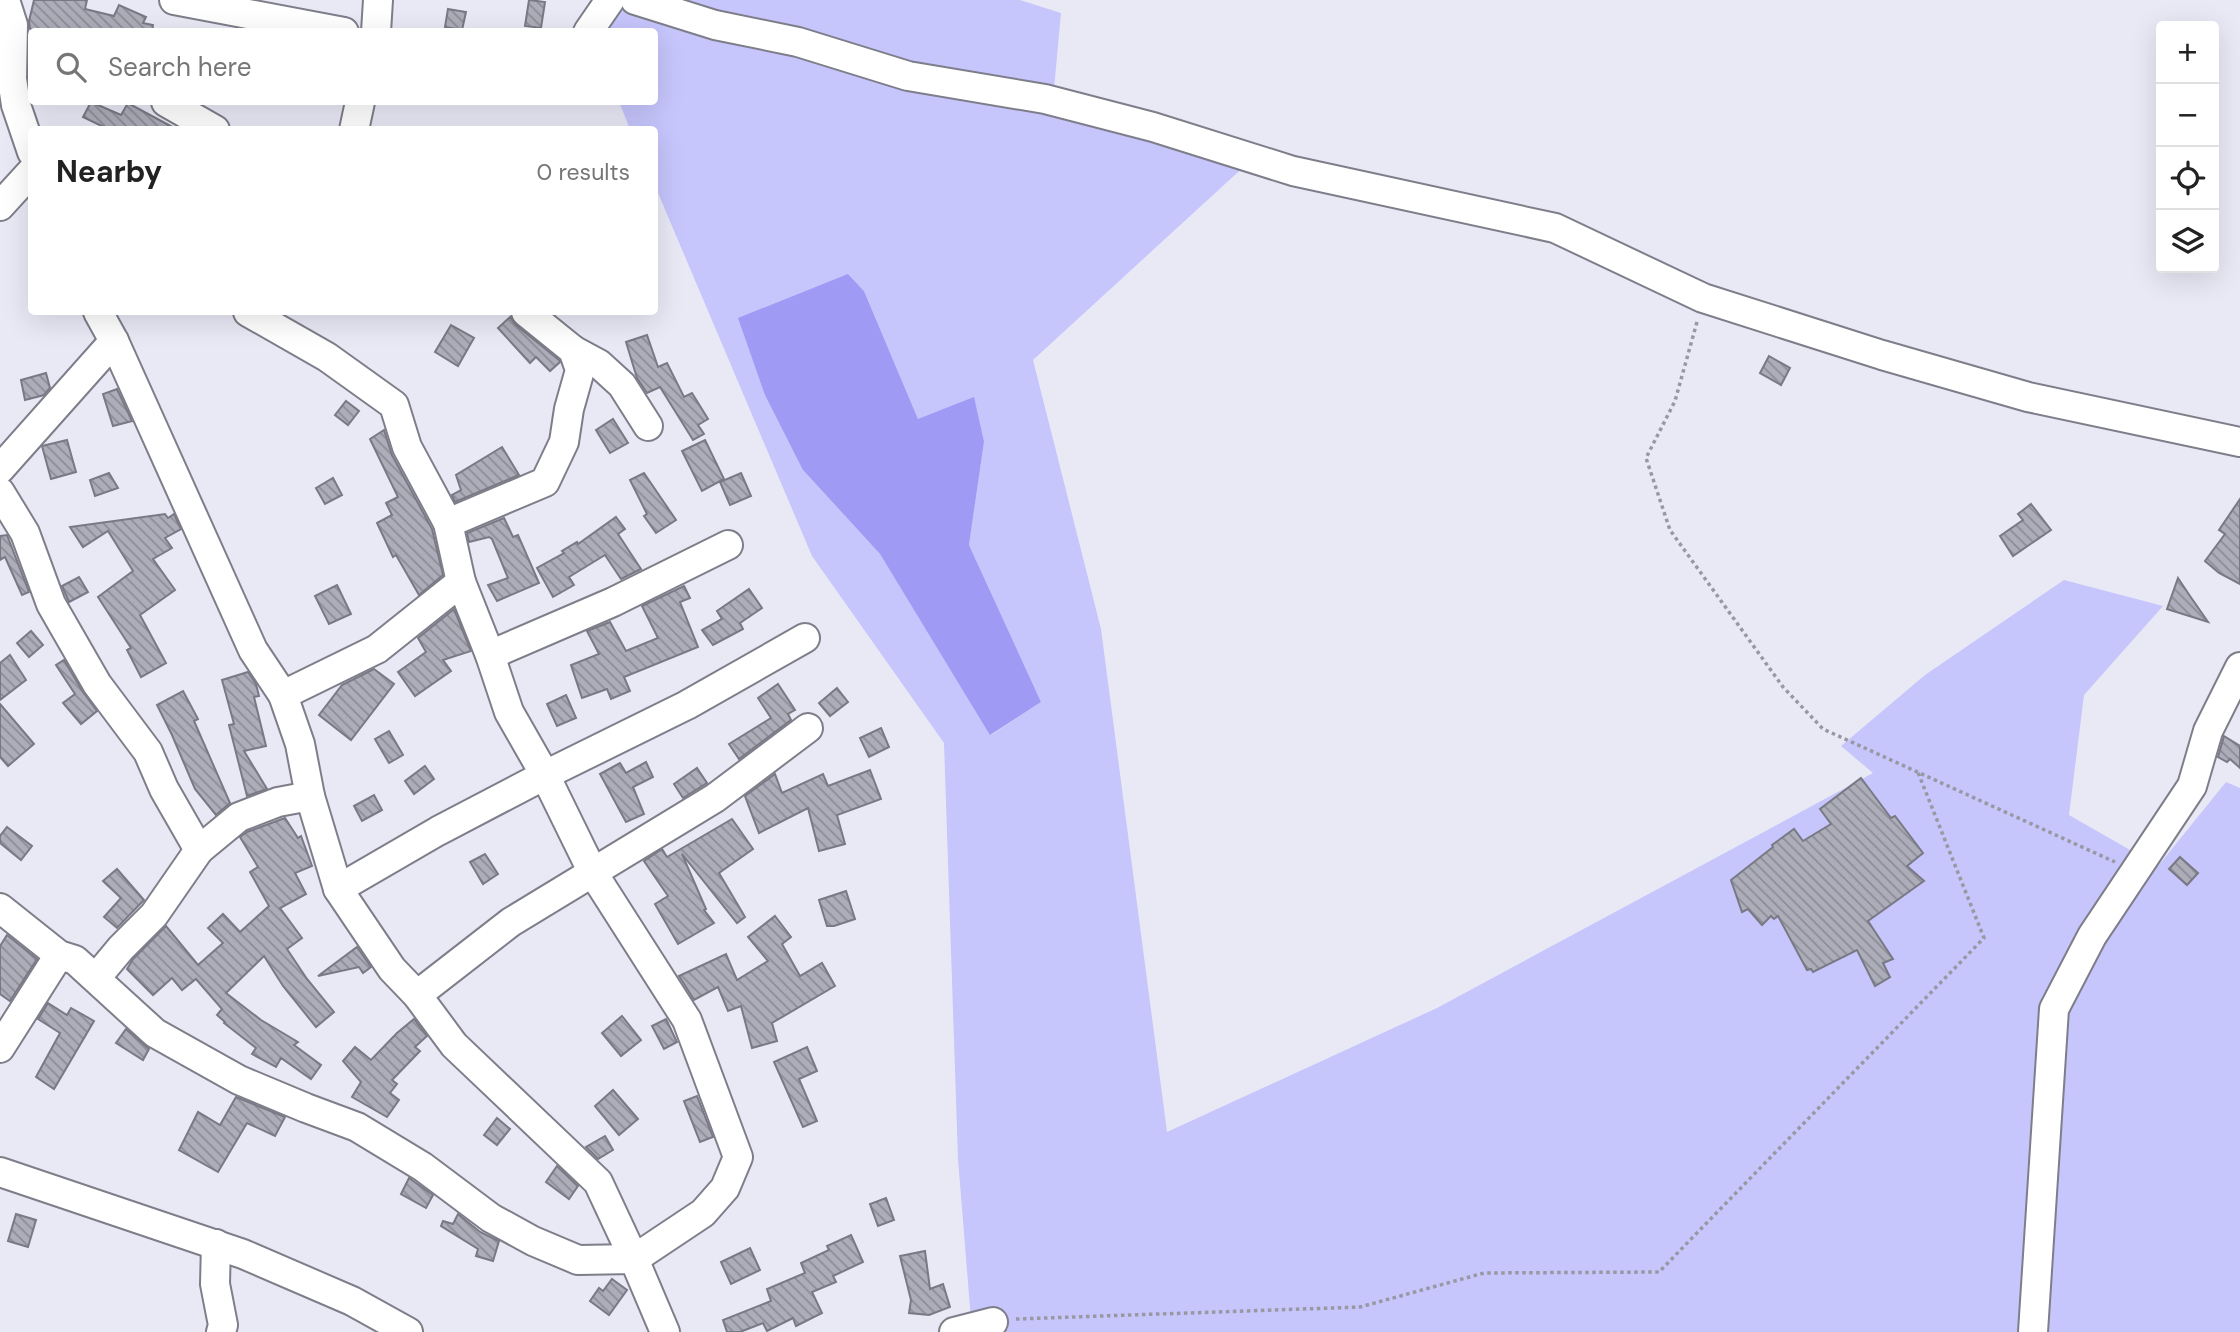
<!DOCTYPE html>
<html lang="en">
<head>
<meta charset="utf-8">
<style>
  :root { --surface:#fff; --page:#f6f6f6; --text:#222; --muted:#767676; --line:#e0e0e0 }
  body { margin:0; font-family:"DM Sans",sans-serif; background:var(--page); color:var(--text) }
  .controls { position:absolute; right:21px; top:21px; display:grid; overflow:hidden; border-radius:7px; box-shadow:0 7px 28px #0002 }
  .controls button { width:63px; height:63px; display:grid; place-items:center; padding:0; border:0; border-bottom:2px solid var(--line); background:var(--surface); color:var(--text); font:35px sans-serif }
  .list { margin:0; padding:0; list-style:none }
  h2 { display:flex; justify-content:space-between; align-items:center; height:91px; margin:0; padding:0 28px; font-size:30px }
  h2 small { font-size:23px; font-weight:400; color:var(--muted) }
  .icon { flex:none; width:38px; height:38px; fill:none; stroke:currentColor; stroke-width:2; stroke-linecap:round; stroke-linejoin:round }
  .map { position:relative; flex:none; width:2240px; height:1332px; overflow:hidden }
  .search { position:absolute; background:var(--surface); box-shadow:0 7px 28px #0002; left:28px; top:28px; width:630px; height:77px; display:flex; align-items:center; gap:18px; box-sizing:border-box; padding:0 24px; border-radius:7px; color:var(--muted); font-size:26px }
  .panel { position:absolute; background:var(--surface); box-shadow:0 7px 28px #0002; left:28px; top:126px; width:630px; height:189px; border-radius:7px }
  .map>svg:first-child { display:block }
  .green { fill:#c6c5fc; fill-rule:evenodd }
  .water { fill:#9f9af4 }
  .building { fill:url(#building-back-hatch); stroke:#797985; stroke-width:2 }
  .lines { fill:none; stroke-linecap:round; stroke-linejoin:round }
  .minor-casing { stroke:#7e7e8a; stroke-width:32 }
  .path { stroke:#9898a2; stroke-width:3.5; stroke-dasharray:3.5 3.5; stroke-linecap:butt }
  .minor { stroke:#fff; stroke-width:28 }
</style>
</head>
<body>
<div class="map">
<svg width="2240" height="1332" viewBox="0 0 2240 1332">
  <defs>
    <pattern id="building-back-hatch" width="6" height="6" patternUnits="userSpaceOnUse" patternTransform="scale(1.75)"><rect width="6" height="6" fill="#acadb9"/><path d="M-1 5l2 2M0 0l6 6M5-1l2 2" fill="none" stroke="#8c8c96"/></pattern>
  </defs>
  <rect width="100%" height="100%" fill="#e9e9f6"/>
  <path class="green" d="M600 0H1020L1061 13 1054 89 1261 151 1033 360 1101 629 1167 1132 1437 1008 1873 773 1841 746 1925 675 2064 580 2163 606 2084 695 2069 815 2158 866 2226 782 2240 788V1332H972L958 1159 944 743 812 556 655 186 654 130 630 129 619 102H654V32L602 31ZM848 274 864 291 918 419 984 442 969 545 1041 702 991 735 880 554 803 470Z"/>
  <polygon class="water" points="848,274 864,291 918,419 974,397 984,442 969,545 1041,702 990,735 880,554 803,470 765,395 738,318"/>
  <g class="building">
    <polygon points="34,0 87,0 85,9 114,16 119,5 146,17 143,23 153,25 152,32 41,32 30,29 29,21"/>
    <polygon points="529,0 545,2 541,28 525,26"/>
    <polygon points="448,9 466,12 462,30 445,27"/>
    <polygon points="91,102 121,115 128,103 178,130 110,130 83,117"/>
    <polygon points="510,317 516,325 559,360 560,362 550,371 536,357 530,363 498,328"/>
    <polygon points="451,325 474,338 458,366 435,352"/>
    <polygon points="647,335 658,367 667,363 684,397 692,393 708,419 698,425 704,434 693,440 660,387 647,393 637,378 626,342"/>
    <polygon points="1769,356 1790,368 1781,385 1760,373"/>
    <polygon points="46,373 50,388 44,395 25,400 21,380"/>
    <polygon points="117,389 132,421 113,426 103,394"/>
    <polygon points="346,401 359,411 348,425 335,415"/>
    <polygon points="613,419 628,443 610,453 596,430"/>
    <polygon points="384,430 392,455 432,529 443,575 419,595 396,555 393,557 377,523 392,515 386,503 398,497 370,439"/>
    <polygon points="67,440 76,472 51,479 42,446"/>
    <polygon points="705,440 724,479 702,491 682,451"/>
    <polygon points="502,447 519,475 455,502 452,495 461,490 456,475"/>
    <polygon points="109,473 118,488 95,496 90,480"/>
    <polygon points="644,473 676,520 656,533 644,516 647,514 630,480"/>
    <polygon points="741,473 751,496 730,505 720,482"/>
    <polygon points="333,478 342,495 325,504 316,488"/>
    <polygon points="2240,499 2240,584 2219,573 2205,561 2225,534 2219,530"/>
    <polygon points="2031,504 2051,530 2013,556 2000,536 2023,520 2018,514"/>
    <polygon points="165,514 168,518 174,514 181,529 165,538 172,548 153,559 175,590 140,615 166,663 141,677 127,650 131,648 98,597 133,571 108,531 83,547 70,527"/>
    <polygon points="616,517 625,529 618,534 641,569 621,579 605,555 569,577 574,585 553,597 537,568 564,553 562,551 577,542 578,544"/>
    <polygon points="504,518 513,537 518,535 539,583 497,601 488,585 508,578 492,539 489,537 469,542 467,533"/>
    <polygon points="7,535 29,592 22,595 5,557 0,560 0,536"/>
    <polygon points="79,577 88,592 69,602 62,586"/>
    <polygon points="2178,578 2190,596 2208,622 2167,609"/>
    <polygon points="337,585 351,614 329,624 315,596"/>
    <polygon points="684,586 690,598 680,602 698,647 624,677 630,691 611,699 607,689 582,698 571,665 599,654 587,631 610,622 626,651 658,638 642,606"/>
    <polygon points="749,589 762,608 740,623 743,629 713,645 702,630 722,619 717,611"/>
    <polygon points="454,609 471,651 443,660 451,671 415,696 398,672 426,652 418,638"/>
    <polygon points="31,631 43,645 29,657 17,643"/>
    <polygon points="10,655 26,680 0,700 0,663"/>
    <polygon points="64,660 83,692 97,711 81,724 63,703 75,694 56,665"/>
    <polygon points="374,669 394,684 351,740 319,715 342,685"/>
    <polygon points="248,672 256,684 259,696 254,697 266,746 244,751 267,789 247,796 229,725 234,724 222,680"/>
    <polygon points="778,684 795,710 788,714 791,720 739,759 729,744 771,718 758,698"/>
    <polygon points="837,688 848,702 830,716 819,703"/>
    <polygon points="183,691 198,719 194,721 230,803 216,815 195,789 172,735 157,705"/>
    <polygon points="566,695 576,718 557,726 547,704"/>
    <polygon points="0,704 34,744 8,766 0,757"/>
    <polygon points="881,728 889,747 869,757 860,738"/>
    <polygon points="389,731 403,755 389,763 375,739"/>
    <polygon points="2224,736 2240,746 2240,768 2230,759 2227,762 2218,757"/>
    <polygon points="646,762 653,777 633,787 644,814 626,822 600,774 620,763 626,773"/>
    <polygon points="425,766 434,779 414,794 405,781"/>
    <polygon points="697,768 707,783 683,798 674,784"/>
    <polygon points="870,770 881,799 837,815 845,844 819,851 808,808 759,833 745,796 775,774 782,793 823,774 828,786"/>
    <polygon points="1861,778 1891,818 1895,816 1923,853 1907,866 1924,881 1868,921 1893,959 1883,963 1890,977 1875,986 1857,950 1813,972 1811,969 1807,970 1778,916 1774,919 1771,916 1762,925 1748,909 1742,912 1731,880 1773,847 1772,845 1794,829 1803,841 1831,824 1820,809"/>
    <polygon points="374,795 382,810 362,821 354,806"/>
    <polygon points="285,818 298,838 301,836 312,866 295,873 306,894 280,908 302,938 287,949 307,979 334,1012 316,1027 283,986 264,956 226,993 261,1020 298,1042 294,1045 321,1065 311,1079 281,1058 276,1067 252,1054 256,1048 224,1023 225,1022 217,1015 222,1009 196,979 182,990 172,978 153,995 127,969 133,959 166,926 198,965 223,943 208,928 223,914 240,932 269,906 250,872 258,867 240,837 247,832"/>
    <polygon points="732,819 753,849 719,873 745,917 737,923 682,854 706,909 704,910 714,923 678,944 655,904 668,896 644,861 662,849 667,857"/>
    <polygon points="7,827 32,846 21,860 0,843 0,836"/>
    <polygon points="485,854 498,874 483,884 470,862"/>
    <polygon points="2180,857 2198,873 2187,885 2169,869"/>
    <polygon points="117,869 144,900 117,928 104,917 121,898 103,881"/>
    <polygon points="846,891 855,919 834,926 827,926 819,900"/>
    <polygon points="775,916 791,937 782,944 800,976 822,963 835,986 772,1023 777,1041 752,1048 741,1006 728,1011 718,987 694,1000 679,976 726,954 737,980 768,961 748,937"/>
    <polygon points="7,935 37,959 10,1001 0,994 0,946"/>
    <polygon points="357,947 371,967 363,973 359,967 318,976"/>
    <polygon points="48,1003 67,1015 71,1008 94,1021 54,1089 36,1077 60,1033 38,1019"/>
    <polygon points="622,1016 641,1040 621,1056 602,1033"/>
    <polygon points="414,1019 427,1036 415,1047 420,1051 392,1080 397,1084 390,1093 399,1100 387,1117 352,1097 361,1082 343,1061 355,1047 371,1060 397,1033"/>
    <polygon points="666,1019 677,1042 664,1049 652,1026"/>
    <polygon points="126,1029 149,1049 143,1060 116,1043"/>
    <polygon points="807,1047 817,1071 799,1079 817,1121 803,1127 774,1062"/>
    <polygon points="613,1090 638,1119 619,1135 595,1106"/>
    <polygon points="697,1096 713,1137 700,1142 684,1101"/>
    <polygon points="236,1097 285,1117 275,1136 247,1123 218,1172 179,1150 198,1112 220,1125"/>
    <polygon points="497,1118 510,1129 497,1145 484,1135"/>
    <polygon points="605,1136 613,1150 598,1159 586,1147"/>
    <polygon points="557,1166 578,1186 569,1199 546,1182"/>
    <polygon points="409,1178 433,1195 426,1208 401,1194"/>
    <polygon points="886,1198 894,1220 878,1226 870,1204"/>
    <polygon points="16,1214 36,1220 28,1247 8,1241"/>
    <polygon points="458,1214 480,1232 499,1241 493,1261 476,1256 478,1249 441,1226 443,1221 453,1224"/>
    <polygon points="851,1235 863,1262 833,1276 836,1282 812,1292 822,1313 796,1326 793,1318 767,1331 763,1323 740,1332 727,1332 723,1320 771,1301 767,1289 805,1273 801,1263 829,1250 827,1246"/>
    <polygon points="750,1248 760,1270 731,1284 721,1262"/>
    <polygon points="925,1251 930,1289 943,1284 950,1307 929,1315 909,1313 911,1300 900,1256"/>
    <polygon points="612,1279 627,1290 609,1315 590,1301 599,1288 603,1291"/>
  </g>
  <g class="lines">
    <defs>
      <g id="minor">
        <polyline points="5,0 13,25 12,79 16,105 32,152"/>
        <polyline points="174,0 344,32"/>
        <polyline points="635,0 715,25 798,42 908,76 1045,99 1153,127 1293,171 1555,228 1703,298 1882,355 2028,397 2240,442"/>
        <polyline points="376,32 378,0"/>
        <polyline points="588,32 610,0"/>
        <polyline points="166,102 215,130"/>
        <polyline points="354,130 360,102"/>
        <polyline points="0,206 32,171"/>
        <polyline points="98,312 114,341 253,650 283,695 300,744 310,796 338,889 392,969 417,995 454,1045 598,1182 634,1259 665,1332"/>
        <polyline points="573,350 599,364 622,385 648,426"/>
        <polyline points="0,469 114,341"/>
        <polyline points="0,492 25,533 51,604 97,684 148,752 164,789 199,850"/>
        <polyline points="448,523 545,482 564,442 569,409 580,370 573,350 526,312"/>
        <polyline points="490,655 613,602 728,545"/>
        <polyline points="283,695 377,649 461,582"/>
        <polyline points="338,889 438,831 545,775 687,705 805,638"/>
        <polyline points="0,908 59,955 75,960 155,1033 239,1080 306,1108 357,1127 423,1167 491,1218 533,1241 578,1260 634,1259 703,1213 725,1188 738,1157 687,1020 593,873 545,775 509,712 490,655 461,582 448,523 407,447 394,405 327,357 248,312"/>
        <polyline points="96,978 121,948 154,915 199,850 239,817 278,802 310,796"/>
        <polyline points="417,995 511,922 715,798 808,728"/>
        <polyline points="0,1048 59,955"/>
        <polyline points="0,1172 243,1254 352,1301 408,1332"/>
        <polyline points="216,1244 215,1284 223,1325 221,1332"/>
        <polyline points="954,1332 993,1322"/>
        <polyline points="2033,1332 2054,1009 2092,936 2192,786 2208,731 2240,667"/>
      </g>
    </defs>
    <use href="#minor" class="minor-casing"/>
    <g class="path">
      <polyline points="1697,322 1675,401 1646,458 1670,530 1783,687 1823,729 2115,862"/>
      <polyline points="1016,1319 1360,1307 1484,1273 1659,1272 1984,938 1917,770"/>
    </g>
    <use href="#minor" class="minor"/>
  </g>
</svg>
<div class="controls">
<button>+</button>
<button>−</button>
<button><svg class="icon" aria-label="locate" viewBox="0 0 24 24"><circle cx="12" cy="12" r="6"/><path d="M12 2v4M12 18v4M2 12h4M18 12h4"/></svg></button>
<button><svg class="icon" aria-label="layers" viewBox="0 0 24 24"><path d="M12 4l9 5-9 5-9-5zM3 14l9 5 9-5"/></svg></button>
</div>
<div class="search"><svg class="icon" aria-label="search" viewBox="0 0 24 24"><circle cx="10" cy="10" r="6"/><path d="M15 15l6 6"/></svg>Search here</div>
<section class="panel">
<h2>Nearby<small>0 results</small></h2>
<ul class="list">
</ul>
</section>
</div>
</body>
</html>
